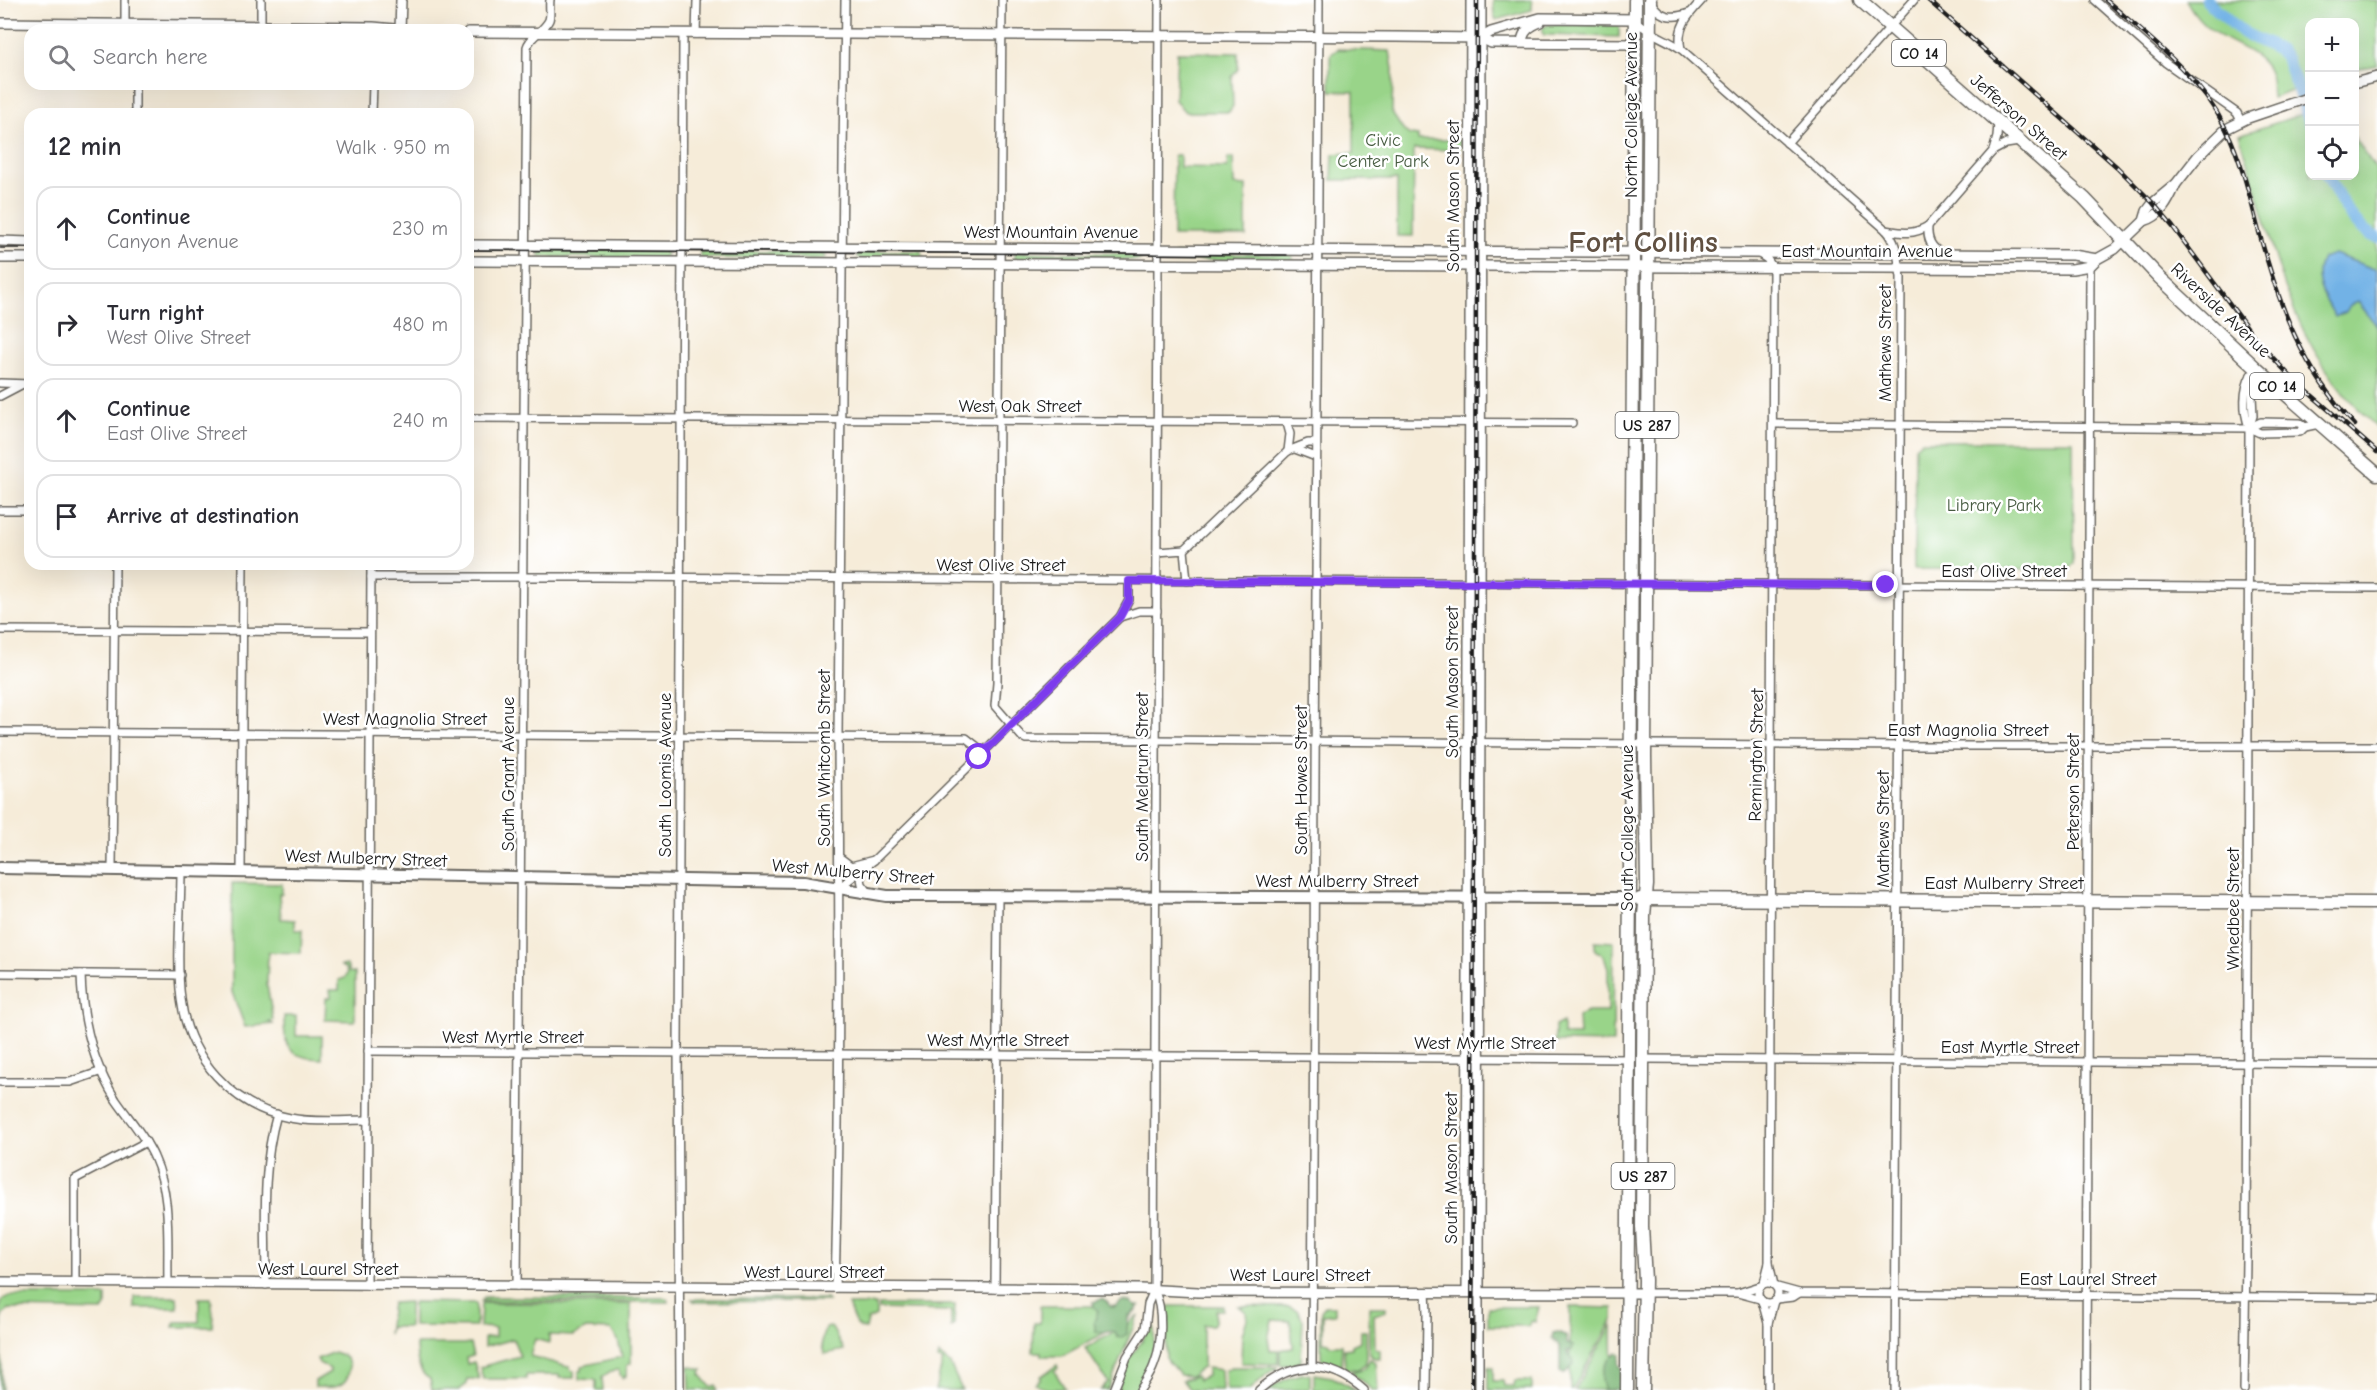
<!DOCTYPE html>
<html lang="en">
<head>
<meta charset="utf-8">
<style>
  :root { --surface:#fff; --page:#f7f7f7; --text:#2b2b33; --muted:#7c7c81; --line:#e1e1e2 }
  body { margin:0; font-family:"Comic Neue",sans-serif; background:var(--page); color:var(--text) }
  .controls { position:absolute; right:18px; top:18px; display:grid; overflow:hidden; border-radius:12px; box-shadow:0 6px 24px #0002 }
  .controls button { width:54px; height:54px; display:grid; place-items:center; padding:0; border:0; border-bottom:2px solid var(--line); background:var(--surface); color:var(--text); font:30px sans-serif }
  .stop { position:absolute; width:18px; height:18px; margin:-14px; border:4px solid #7c3aed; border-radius:50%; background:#fff }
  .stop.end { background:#7c3aed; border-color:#fff; box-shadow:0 2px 6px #0008 }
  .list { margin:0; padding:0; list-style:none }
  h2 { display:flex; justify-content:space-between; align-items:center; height:78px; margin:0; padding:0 24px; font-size:26px }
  h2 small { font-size:20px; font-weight:400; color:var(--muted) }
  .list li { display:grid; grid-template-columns:39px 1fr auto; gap:18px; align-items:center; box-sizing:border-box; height:84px; margin:0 12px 12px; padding:0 12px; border:2px solid var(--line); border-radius:18px }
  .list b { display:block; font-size:22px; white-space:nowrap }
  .list p { margin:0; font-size:20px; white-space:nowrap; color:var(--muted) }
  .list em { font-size:20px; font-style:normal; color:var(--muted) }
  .icon { flex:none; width:33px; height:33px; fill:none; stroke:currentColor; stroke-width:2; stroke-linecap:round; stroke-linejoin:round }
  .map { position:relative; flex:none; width:2377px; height:1390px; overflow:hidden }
  .search { position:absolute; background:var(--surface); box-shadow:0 6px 24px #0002; left:24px; top:24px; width:450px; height:66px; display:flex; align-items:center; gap:15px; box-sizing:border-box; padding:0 21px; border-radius:18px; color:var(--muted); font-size:22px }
  .panel { position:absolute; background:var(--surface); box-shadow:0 6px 24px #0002; left:24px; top:108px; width:450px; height:462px; border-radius:18px }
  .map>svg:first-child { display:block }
  .green { fill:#99d489; stroke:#5a7852; stroke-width:1.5 }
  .forest { fill:#7ab675; stroke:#4b6948; stroke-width:1.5 }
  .water { fill:#72b2e6; stroke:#476781; stroke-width:1.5 }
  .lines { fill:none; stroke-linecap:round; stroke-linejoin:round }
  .river { stroke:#72b2e6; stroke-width:12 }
  .street-casing { stroke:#68655e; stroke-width:10 }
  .secondary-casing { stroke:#68655e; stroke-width:12 }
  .primary-casing { stroke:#68655e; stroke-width:14 }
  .highway-casing { stroke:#68655e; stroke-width:15 }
  .street { stroke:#fff; stroke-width:7 }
  .secondary { stroke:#fff; stroke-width:9 }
  .primary { stroke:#fff; stroke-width:10 }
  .highway { stroke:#fff; stroke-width:12 }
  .tram { stroke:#1c1c1c; stroke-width:1.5 }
  .rail-casing { stroke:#1c1c1c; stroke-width:4.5 }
  .rail { stroke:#fff; stroke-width:2; stroke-dasharray:7; stroke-linecap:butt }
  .route { stroke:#7c3aed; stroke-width:8 }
  .labels { text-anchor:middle; stroke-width:5; stroke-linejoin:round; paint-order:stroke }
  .shield { fill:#fff; stroke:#606060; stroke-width:1.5 }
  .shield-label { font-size:16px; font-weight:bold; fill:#1c1c1c }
  .street-label { font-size:18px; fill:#1c1c1c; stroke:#fff }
  .park-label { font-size:18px; fill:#485c42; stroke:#fff }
  .town-label { font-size:30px; font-weight:bold; fill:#605041; stroke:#fff }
</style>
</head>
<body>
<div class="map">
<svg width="2377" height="1390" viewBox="0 0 2377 1390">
  <rect width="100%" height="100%" fill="#fff"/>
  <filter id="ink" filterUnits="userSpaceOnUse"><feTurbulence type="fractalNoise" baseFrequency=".0167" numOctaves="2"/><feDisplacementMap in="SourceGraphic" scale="12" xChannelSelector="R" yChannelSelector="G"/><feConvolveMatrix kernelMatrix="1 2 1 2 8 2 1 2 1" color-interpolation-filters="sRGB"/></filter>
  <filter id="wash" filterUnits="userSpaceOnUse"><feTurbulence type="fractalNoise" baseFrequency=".008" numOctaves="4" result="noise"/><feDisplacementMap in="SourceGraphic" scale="24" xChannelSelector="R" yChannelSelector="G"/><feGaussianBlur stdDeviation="1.35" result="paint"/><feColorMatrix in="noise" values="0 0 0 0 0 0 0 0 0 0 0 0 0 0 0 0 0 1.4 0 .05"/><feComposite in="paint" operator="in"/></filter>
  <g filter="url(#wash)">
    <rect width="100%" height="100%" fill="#f6ecd9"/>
    <g class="green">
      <polygon points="1493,0 1532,0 1532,10 1496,20 1494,17"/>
      <path d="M2186 0H2377V65L2355 69 2354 22H2310L2309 85 2272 98C2271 92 2272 85 2271 79 2266 52 2232 46 2214 32 2202 24 2193 13 2186 0Z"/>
      <polygon points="1550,24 1619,25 1619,37 1544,35 1542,32 1543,27"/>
      <polygon points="1338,49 1390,51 1393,69 1392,113 1403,130 1410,135 1418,136 1418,140 1460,140 1460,150 1414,149 1413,236 1397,236 1397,180 1332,180 1333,154 1354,153 1354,92 1331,91 1330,88 1330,55"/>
      <polygon points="1177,52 1238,53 1238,69 1232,77 1233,106 1229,112 1185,112 1175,100"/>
      <path d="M2309 112 2310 176H2354L2355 138 2377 171V427C2336 391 2306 344 2287 292 2268 241 2258 186 2239 135Z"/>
      <polygon points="1174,155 1180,155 1180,167 1227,168 1228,158 1233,158 1234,185 1246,186 1246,236 1173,236"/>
      <polygon points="540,249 664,250 666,255 663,258 543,257 539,255"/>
      <polygon points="700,251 822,251 826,257 825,259 700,258"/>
      <polygon points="858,251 921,251 923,256 919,260 861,259 857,257"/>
      <polygon points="1015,252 1139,254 1140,260 1015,260"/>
      <polygon points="1175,254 1292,254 1293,261 1176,260"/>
      <polygon points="1922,441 2073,441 2074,563 2068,570 1914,569 1915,447"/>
      <polygon points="232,883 282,884 282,894 279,894 281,919 295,920 295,930 302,930 301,953 268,952 267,985 273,1020 268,1022 274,1024 245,1027 232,992"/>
      <polygon points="1595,941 1614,942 1613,1043 1555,1042 1555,1026 1563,1022 1563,1035 1579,1035 1578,1016 1588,1012 1608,1012 1608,968 1604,956 1595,950"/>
      <polygon points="347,965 349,972 355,973 355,1021 325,1020 326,998 331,997 330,990 339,990 339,980 345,978 347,974 346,969 341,966"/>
      <path d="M284 1016H296V1036H322V1059C288 1058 284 1048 284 1016Z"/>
      <polygon points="9,1296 106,1296 106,1307 102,1311 8,1309 2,1316 2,1390 0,1390 0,1307 3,1299"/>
      <polygon points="134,1297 177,1297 178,1308 134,1308"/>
      <polygon points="484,1297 667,1298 669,1302 481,1301"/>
      <polygon points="199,1298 211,1298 213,1314 212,1327 173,1327 175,1322 199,1322"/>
      <polygon points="692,1299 826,1299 828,1301 695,1302"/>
      <polygon points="409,1302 409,1327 390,1327 388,1334 392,1303"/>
      <polygon points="413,1302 476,1303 476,1327 413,1326"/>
      <polygon points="481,1303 631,1304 631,1363 627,1365 626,1376 622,1378 618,1370 611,1371 602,1377 603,1390 596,1390 596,1380 579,1379 579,1371 582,1371 582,1366 622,1357 618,1340 611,1330 586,1329 573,1336 549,1335 549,1343 535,1339 530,1356 568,1367 570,1366 570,1370 574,1371 574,1378 560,1378 559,1375 526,1375 526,1379 483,1379 480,1367 520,1356 513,1339 484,1347 484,1338 495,1337 495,1328 480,1327"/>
      <path d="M848 1305H876V1316L868 1320 866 1329C854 1329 852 1314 848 1305Z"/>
      <polygon points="879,1305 955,1305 954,1325 951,1327 951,1311 879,1309"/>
      <polygon points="1040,1306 1139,1306 1127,1321 1062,1356 1041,1356 1041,1352 1033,1352 1034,1323 1040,1323"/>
      <polygon points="1170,1306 1223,1306 1223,1310 1216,1310 1215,1322 1213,1325 1203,1325 1203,1367 1191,1376 1180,1375 1166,1359 1166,1310"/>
      <polygon points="1239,1306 1290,1307 1297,1310 1303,1320 1301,1361 1292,1365 1280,1365 1280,1350 1293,1348 1293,1345 1290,1321 1272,1320 1268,1339 1270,1350 1278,1350 1278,1364 1241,1363 1242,1335 1247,1319 1246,1312"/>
      <polygon points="1325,1306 1335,1306 1335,1314 1323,1315 1323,1342 1329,1343 1329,1345 1342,1345 1341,1368 1323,1361 1321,1358 1321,1311"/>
      <polygon points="1369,1307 1386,1307 1386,1311 1374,1315 1375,1349 1380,1350 1380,1359 1372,1357 1369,1353"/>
      <polygon points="1488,1307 1539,1307 1535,1322 1532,1321 1528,1326 1488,1326"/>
      <polygon points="1570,1307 1613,1308 1613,1319 1572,1390 1570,1390"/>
      <polygon points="1138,1315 1108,1390 1101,1390 1108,1382 1085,1348 1123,1328"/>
      <polygon points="1612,1325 1613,1390 1575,1390"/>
      <path d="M830 1327 832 1328 844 1350 825 1354C820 1345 821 1337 826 1328Z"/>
      <path d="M1148 1327H1154C1155 1355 1152 1367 1136 1390H1117L1131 1356 1143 1340Z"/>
      <polygon points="1361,1331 1366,1331 1366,1363 1358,1369 1345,1370 1344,1349 1352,1348 1352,1345 1361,1341"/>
      <path d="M416 1344H470L473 1356 466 1358 467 1364 474 1362 479 1379H467V1384L459 1390H432L430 1379C418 1374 416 1355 416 1344Z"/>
      <path d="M334 1352C337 1353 341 1354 343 1356 353 1362 350 1380 340 1385 333 1389 323 1387 315 1387V1381L330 1372V1369L319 1363 317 1359Z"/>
      <polygon points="939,1355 950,1364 962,1390 935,1390 943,1361 938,1360"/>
      <polygon points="1370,1359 1376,1362 1378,1390 1372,1390 1351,1372 1365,1368"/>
      <path d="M1057 1365 1058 1368 1054 1371 1065 1388C1055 1390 1043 1390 1035 1384L1041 1379 1040 1377Z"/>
      <polygon points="689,1366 703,1370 700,1374 711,1387 716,1385 717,1390 690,1390"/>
      <polygon points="1230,1367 1278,1367 1278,1369 1268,1373 1250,1390 1226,1390 1225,1370 1229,1369"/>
      <polygon points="1488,1367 1493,1367 1493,1381 1503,1381 1504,1386 1514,1386 1515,1381 1532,1381 1532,1390 1488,1390"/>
      <polygon points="1207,1368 1221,1370 1222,1390 1190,1390 1182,1380 1196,1376 1198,1380 1207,1376"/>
      <polygon points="1302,1374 1310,1374 1310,1390 1266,1390 1288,1378"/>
      <polygon points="1314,1374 1332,1377 1357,1390 1314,1390"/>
    </g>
    <g class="forest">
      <path d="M1102 1299 1107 1302 1111 1307H1115L1122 1301 1131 1302 1137 1307 1136 1310 1128 1316 1127 1334 1122 1338 1117 1337 1115 1332C1108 1330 1103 1334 1096 1332L1094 1322 1098 1311 1094 1307 1093 1302Z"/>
      <polygon points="1558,1332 1566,1336 1567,1343 1573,1345 1572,1350 1567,1351 1568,1354 1573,1359 1574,1364 1564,1374 1560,1372 1560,1346 1552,1338 1553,1333"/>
      <path d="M1617 1352 1620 1354 1619 1364 1624 1372 1622 1389 1605 1390C1598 1375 1604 1362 1617 1352Z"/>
    </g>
    <path class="water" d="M2334 254 2377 270V326L2358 302 2350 305 2346 312 2335 317C2325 298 2311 280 2322 258Z"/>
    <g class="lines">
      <g class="river">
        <polyline points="2206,0 2242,32 2279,50 2286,58 2310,122"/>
        <path d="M2327 176C2341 199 2351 226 2377 238"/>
      </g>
    </g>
  </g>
  <g filter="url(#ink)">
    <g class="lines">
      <defs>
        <g id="street">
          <polyline points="1002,0 997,683 995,706 1022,737 1026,739 1912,746 2377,746"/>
          <polyline points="2095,0 2166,63 2237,113 2241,121"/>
          <path d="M1651 2C1660 18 1673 19 1689 13"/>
          <path d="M1636 21C1652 36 1664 37 1681 49L1886 230C1898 243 1898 260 1901 277L1895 1390"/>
          <polyline points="125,25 125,0"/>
          <polyline points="261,25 261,0"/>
          <polyline points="696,34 697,0"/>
          <path d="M1681 49C1676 28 1688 15 1702 0"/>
          <polyline points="135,114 135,84"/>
          <polyline points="372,114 373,84"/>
          <polyline points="1787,143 1914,0"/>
          <polyline points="1993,151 1997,137 1998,123"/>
          <path d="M1928 226C1927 240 1931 247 1942 254"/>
          <path d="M1886 230C1901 233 1914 235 1928 226L1993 151 2006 144 2019 142"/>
          <polyline points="1758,253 1767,259 1773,268 1769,1263 1774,1285"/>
          <polyline points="0,383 30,384"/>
          <polyline points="0,396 21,385"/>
          <polyline points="468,418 1572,423"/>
          <polyline points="1287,423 1290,434 1288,451"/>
          <polyline points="1773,424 2249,428 2260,433 2300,432 2305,427 2319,424"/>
          <path d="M2249 427C2243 411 2243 390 2251 375"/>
          <polyline points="2249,428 2261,422 2300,423 2305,427"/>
          <polyline points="1295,449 1316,457"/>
          <polyline points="0,510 30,510"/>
          <polyline points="1184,550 1288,451 1308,443 1316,443"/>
          <polyline points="1157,552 1184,550 1187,581"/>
          <polyline points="371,577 601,577 2377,588"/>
          <polyline points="1129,581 1129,600 1120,617 1139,611 1157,611"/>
          <polyline points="0,630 370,632"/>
          <polyline points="0,732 966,738 984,752"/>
          <polyline points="839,857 851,866 874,860"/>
          <polyline points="112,870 115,564"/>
          <path d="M181 871C181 911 176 959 181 999 188 1057 232 1107 290 1118 315 1123 342 1120 368 1120"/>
          <polyline points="241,872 243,564"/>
          <polyline points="860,872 862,884 869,893"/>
          <polyline points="840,887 874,860 1120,617"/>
          <polyline points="0,973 180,975"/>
          <path d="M81 974C82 1019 92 1062 116 1100 129 1119 145 1136 154 1157 172 1196 167 1242 168 1283"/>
          <polyline points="368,1051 1629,1059"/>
          <polyline points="1643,1059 2377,1064"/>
          <polyline points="0,1082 70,1082 102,1071"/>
          <polyline points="75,1282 75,1179 146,1142"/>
          <circle cx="1768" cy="1293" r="10"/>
          <polyline points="1764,1283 1769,1263"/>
          <path d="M266 1285C266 1228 261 1169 277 1114"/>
          <polyline points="367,1285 371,564"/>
          <path d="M517 1286C523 873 521 460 527 47 530 36 544 31 549 20 551 15 549 6 550 0"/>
          <polyline points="1777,1287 1799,1293 2377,1298"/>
          <path d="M835 1288C840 1105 839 921 838 738 838 492 842 246 845 0"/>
          <polyline points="995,1289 998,897"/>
          <polyline points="1426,1292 1427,1313 1426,1390"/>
          <polyline points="1479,1292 1479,1390"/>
          <polyline points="1644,1293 1738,1293 1760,1299"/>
          <polyline points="1738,1293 1760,1286"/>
          <polyline points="1776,1299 1793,1297 1799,1293"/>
          <polyline points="1762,1301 1768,1323 1768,1390"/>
          <polyline points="1768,1323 1774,1301"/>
          <polyline points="1312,1366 1319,0"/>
          <polyline points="680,1390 678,1052 683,34"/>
          <polyline points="1114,1390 1127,1357 1145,1329 1148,1304 1154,1290 1159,0"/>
          <path d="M1140 1390C1145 1382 1151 1374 1154 1365 1162 1345 1164 1309 1154 1290"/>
          <path d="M1259 1390C1293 1360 1330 1360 1364 1390"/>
          <polyline points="2086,1390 2090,266"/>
          <polyline points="2244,1390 2246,1259 2249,428 2253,416 2251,375"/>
        </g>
        <g id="secondary">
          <polyline points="0,23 373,27 405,30"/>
          <polyline points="400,30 401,0"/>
          <polyline points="468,32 1396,37 1481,38 1491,43 1634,44"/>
          <polyline points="1481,38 1491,32 1540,18 1635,19"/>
          <path d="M1522 42C1523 31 1530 26 1540 22"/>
          <polyline points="2354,83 2377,77"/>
          <path d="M2144 221C2161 216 2168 202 2175 186"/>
          <polyline points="0,241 30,242"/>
          <polyline points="468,245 2073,255 2097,259"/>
          <polyline points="0,258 30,258"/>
          <polyline points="468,261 2072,269 2090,266 2097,259 2115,249 2144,221 2147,211 2153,203 2176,184 2198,156 2226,129 2248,118 2310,97"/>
          <polyline points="0,1282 1141,1289 1198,1292 1644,1293"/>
          <polyline points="1467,1292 1471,0"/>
          <polyline points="1479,1292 1481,0"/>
        </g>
        <polyline id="primary" points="0,868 803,882 887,896 915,896 1630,898"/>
        <g id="highway">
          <polyline points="1860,0 2084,198 2160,278 2256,368 2377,474"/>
          <polyline points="1640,899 2377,903"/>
          <polyline points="1627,1390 1635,0"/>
          <polyline points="1643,1390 1645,1280 1642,1227 1644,915 1647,885 1645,756 1650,0"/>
        </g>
      </defs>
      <use href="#street" class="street-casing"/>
      <use href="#secondary" class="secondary-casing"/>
      <use href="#primary" class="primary-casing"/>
      <use href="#highway" class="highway-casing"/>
      <use href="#street" class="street"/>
      <use href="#secondary" class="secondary"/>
      <use href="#primary" class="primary"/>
      <use href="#highway" class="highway"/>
      <g class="tram">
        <polyline points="0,248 30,248"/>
        <polyline points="468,250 1287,255"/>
      </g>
      <defs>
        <g id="rail">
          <polyline points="1928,0 2117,167 2153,203 2173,227 2258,342 2292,378 2377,452"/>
          <path d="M2106 0C2149 38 2200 76 2226 129 2242 162 2250 197 2259 232 2279 305 2302 370 2355 425"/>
          <polyline points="1472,1390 1477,0"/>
        </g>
      </defs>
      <use href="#rail" class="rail-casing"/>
      <use href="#rail" class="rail"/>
    </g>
  </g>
  <g class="lines" filter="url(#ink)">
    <polyline class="route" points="979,757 1120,617 1129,600 1129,581 1886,585"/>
  </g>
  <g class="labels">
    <g class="shield">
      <rect x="1892" y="40" width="54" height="26" rx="4.5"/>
      <rect x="2250" y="373" width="54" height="26" rx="4.5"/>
      <rect x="1615.5" y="412" width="63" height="26" rx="4.5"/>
      <rect x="1611.5" y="1163" width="63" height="26" rx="4.5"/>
    </g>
    <g class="shield-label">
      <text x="1919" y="59">CO 14</text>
      <text x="2277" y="392">CO 14</text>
      <text x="1647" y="431">US 287</text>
      <text x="1643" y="1182">US 287</text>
    </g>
    <g class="street-label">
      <text transform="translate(1631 115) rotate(-90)" y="6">North College Avenue</text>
      <text transform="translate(2019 117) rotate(41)" y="6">Jefferson Street</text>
      <text transform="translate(1453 196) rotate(-90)" y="6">South Mason Street</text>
      <text x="1051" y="238">West Mountain Avenue</text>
      <text x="1867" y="257">East Mountain Avenue</text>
      <text transform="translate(2221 310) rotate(43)" y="6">Riverside Avenue</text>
      <text transform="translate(1885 343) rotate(-90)" y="6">Mathews Street</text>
      <text x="1020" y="412">West Oak Street</text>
      <text x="1001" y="571">West Olive Street</text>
      <text x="2004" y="577">East Olive Street</text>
      <text transform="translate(1452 682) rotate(-90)" y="6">South Mason Street</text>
      <text x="405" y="725">West Magnolia Street</text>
      <text x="1968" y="736">East Magnolia Street</text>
      <text transform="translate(1756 755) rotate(-89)" y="6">Remington Street</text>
      <text transform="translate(824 758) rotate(-90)" y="6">South Whitcomb Street</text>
      <text transform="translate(508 774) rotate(-90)" y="6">South Grant Avenue</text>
      <text transform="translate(665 775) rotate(-90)" y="6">South Loomis Avenue</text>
      <text transform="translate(1142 777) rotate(-90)" y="6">South Meldrum Street</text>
      <text transform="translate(1301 780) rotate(-90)" y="6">South Howes Street</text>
      <text transform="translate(2073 792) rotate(-90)" y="6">Peterson Street</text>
      <text transform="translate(1627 828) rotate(-90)" y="6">South College Avenue</text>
      <text transform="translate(1883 829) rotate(-90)" y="6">Mathews Street</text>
      <text transform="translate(366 858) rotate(2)" y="6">West Mulberry Street</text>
      <text transform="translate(853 872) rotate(5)" y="6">West Mulberry Street</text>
      <text x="1337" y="887">West Mulberry Street</text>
      <text x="2004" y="889">East Mulberry Street</text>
      <text transform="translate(2233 909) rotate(-90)" y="6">Whedbee Street</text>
      <text x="513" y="1043">West Myrtle Street</text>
      <text x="998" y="1046">West Myrtle Street</text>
      <text x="1485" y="1049">West Myrtle Street</text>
      <text x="2010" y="1053">East Myrtle Street</text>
      <text transform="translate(1451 1168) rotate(-90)" y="6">South Mason Street</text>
      <text x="328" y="1275">West Laurel Street</text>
      <text x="814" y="1278">West Laurel Street</text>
      <text x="1300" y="1281">West Laurel Street</text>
      <text x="2088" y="1285">East Laurel Street</text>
    </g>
    <g class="park-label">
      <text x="1383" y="146">Civic<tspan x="1383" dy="21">Center Park</tspan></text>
      <text x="1994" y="511">Library Park</text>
    </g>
    <g class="town-label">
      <text x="1643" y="252">Fort Collins</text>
    </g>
  </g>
</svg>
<div class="controls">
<button>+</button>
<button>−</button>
<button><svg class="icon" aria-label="locate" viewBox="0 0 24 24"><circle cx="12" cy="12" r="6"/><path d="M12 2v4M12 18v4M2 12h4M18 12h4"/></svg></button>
</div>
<div class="stop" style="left:979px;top:757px"></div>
<div class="stop end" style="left:1886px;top:585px"></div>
<div class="search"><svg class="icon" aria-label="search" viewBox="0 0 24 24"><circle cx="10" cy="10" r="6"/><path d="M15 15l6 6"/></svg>Search here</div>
<section class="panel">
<h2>12 min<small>Walk · 950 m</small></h2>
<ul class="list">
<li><svg class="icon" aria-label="ahead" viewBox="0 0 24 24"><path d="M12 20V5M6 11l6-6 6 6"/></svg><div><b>Continue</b><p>Canyon Avenue</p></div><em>230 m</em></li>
<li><svg class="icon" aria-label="right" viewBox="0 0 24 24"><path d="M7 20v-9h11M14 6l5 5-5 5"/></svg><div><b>Turn right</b><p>West Olive Street</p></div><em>480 m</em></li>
<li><svg class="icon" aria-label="ahead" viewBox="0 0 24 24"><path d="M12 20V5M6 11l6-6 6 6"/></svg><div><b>Continue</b><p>East Olive Street</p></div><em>240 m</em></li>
<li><svg class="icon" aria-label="arrive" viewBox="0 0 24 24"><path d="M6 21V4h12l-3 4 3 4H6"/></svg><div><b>Arrive at destination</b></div></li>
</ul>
</section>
</div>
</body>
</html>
